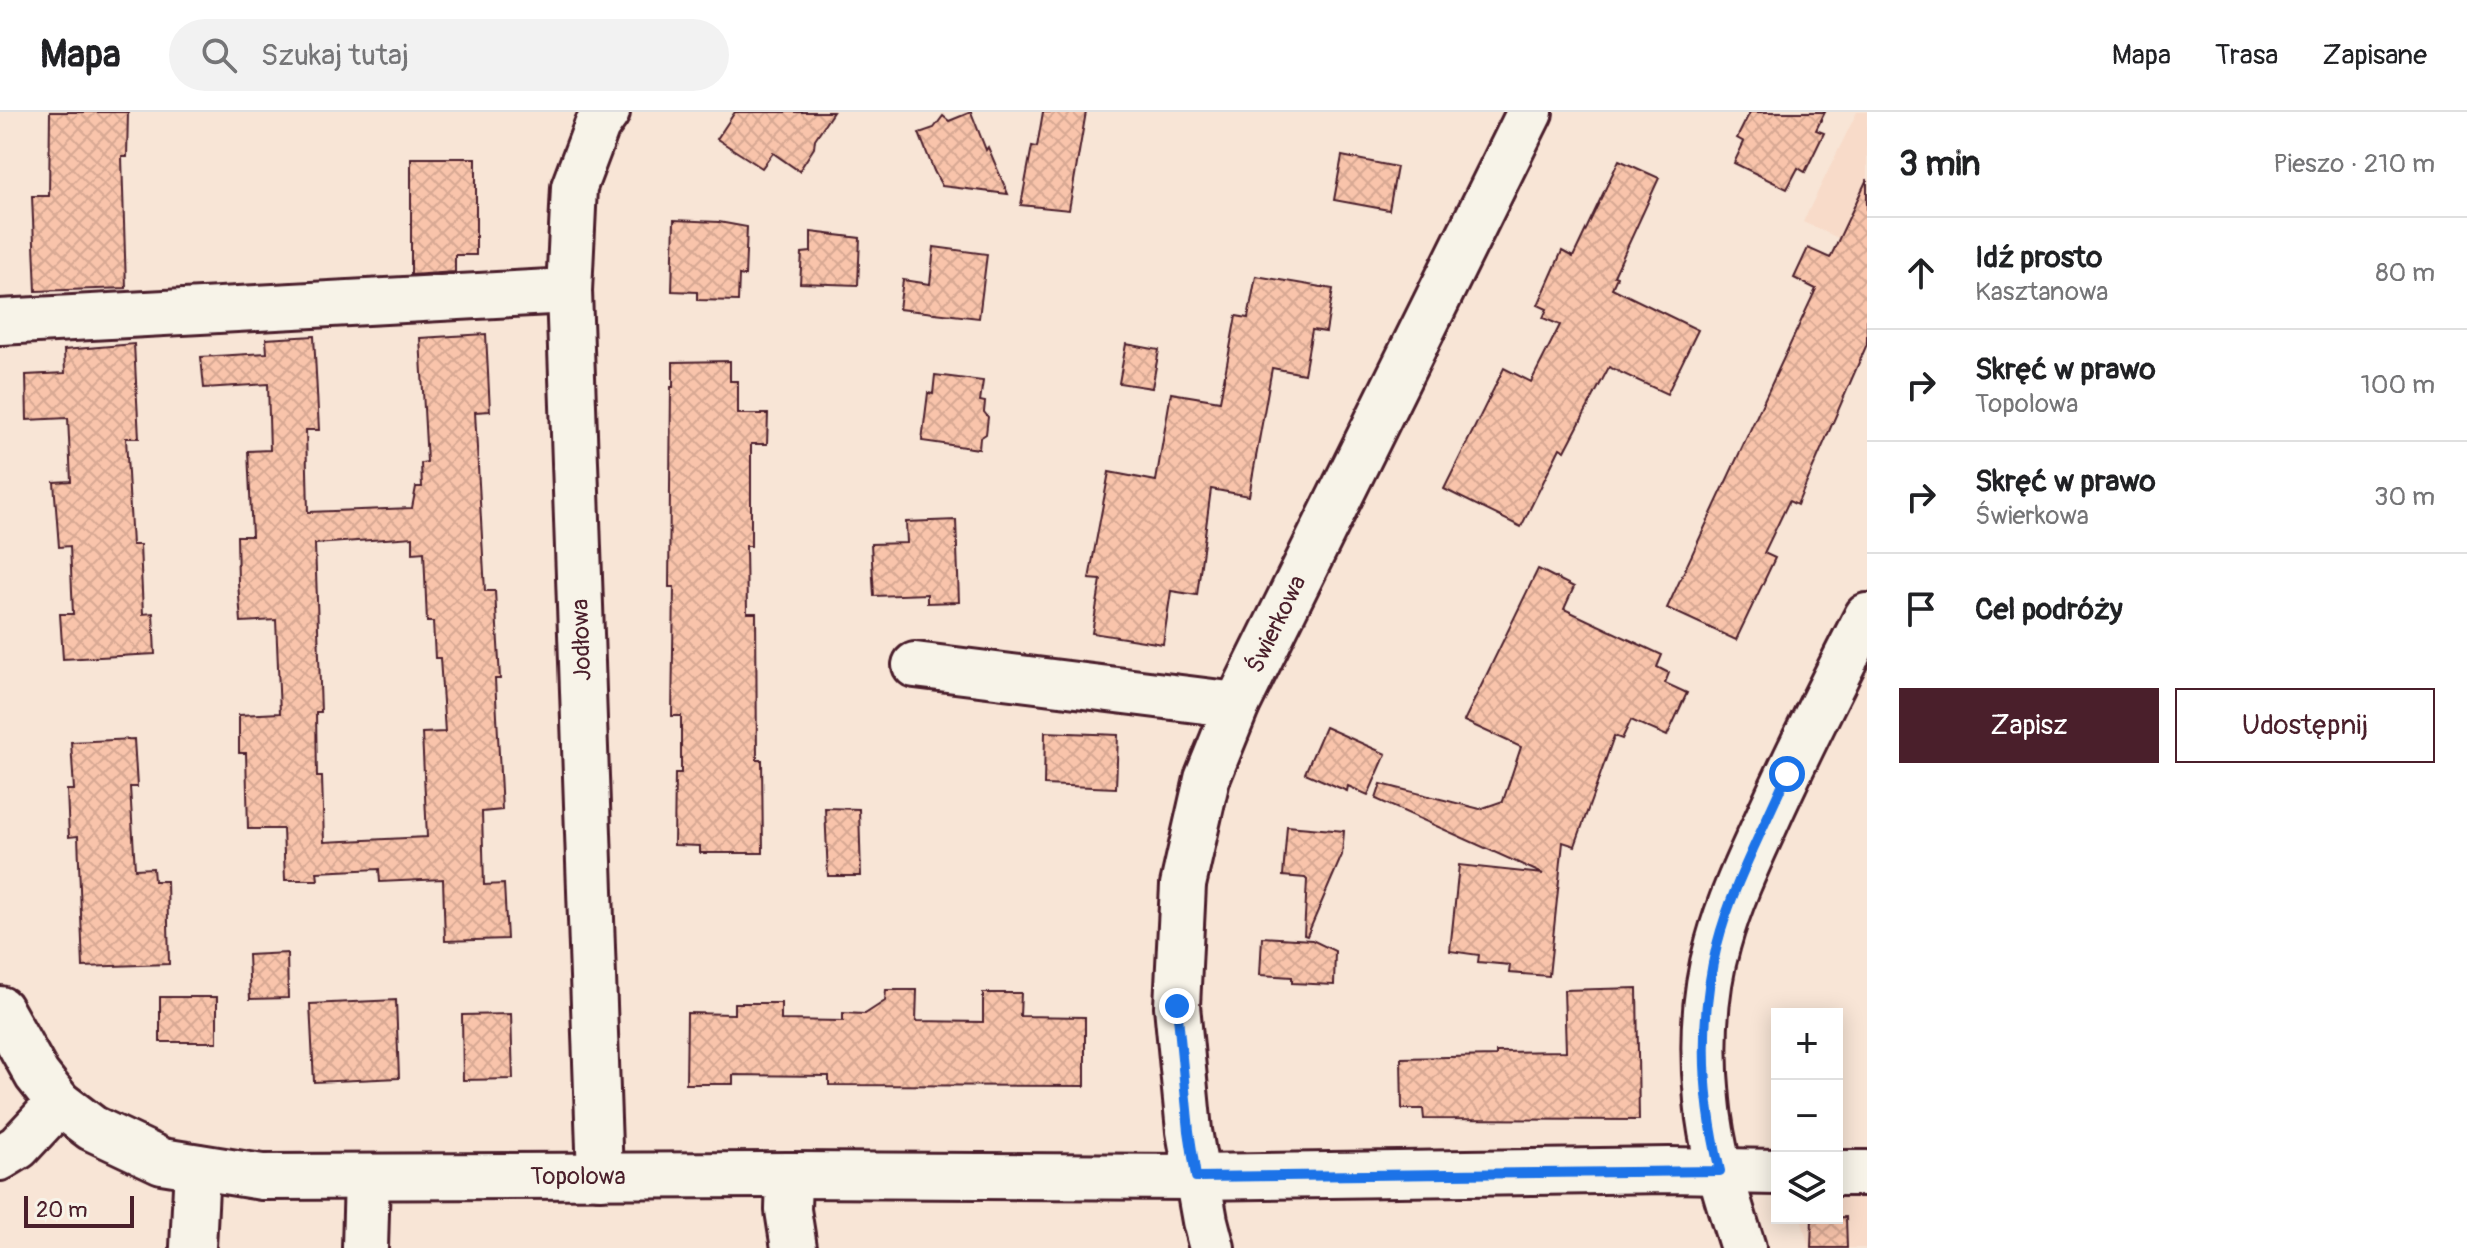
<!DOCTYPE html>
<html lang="pl">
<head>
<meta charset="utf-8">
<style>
  :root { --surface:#fff; --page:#f2f2f2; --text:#202124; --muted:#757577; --line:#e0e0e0; --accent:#4a1f2b }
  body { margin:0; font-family:Pangolin,sans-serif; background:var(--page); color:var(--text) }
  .controls { position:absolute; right:24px; bottom:24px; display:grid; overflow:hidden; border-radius:0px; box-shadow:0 4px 20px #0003 }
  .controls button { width:72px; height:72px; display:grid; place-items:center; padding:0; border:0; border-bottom:2px solid var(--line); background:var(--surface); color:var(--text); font:40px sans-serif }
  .scale { position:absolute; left:24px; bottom:20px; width:110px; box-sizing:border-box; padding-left:8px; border:4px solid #4a1f2b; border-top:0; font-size:22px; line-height:28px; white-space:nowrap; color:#4a1f2b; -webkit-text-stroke:6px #f7f3e8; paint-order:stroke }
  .stop { position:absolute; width:24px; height:24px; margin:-18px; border:6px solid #1a73e8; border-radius:50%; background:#fff }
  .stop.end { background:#1a73e8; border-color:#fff; box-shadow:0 2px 8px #0008 }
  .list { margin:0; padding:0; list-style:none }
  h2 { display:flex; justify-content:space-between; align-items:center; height:104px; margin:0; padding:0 32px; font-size:34px }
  h2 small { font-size:26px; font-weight:400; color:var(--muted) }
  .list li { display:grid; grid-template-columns:52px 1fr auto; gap:24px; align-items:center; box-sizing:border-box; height:112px; padding:0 32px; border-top:2px solid var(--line) }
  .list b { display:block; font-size:30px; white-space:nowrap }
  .list p { margin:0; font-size:26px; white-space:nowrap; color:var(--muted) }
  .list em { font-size:26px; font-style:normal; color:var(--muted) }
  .actions { display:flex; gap:16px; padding:24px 32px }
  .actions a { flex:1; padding:18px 0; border:2px solid var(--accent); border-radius:0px; text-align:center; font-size:28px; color:var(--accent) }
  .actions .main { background:var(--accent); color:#fff }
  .icon { flex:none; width:44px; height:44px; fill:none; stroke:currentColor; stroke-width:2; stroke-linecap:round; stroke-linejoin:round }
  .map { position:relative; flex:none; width:1867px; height:1136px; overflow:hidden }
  header { display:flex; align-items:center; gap:48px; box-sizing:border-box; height:112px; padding:0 40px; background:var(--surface); border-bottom:2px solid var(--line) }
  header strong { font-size:38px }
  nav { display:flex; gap:44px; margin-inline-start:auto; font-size:28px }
  .search { width:560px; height:72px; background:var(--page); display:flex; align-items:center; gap:20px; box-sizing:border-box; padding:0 28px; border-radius:44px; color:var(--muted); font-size:30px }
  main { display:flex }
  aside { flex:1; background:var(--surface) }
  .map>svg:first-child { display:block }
  .built { fill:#f8dbc9 }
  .building { fill:url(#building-cross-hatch); stroke:#4a1f2b; stroke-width:2; fill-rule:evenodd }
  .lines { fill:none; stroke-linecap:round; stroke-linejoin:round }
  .minor-casing { stroke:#4a1f2b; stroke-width:50 }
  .minor { stroke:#f7f3e8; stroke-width:44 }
  .route { stroke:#1a73e8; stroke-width:10 }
  .labels { text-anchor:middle; stroke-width:6; stroke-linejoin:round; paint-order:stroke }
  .street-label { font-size:24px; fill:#4a1f2b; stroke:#f7f3e8 }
</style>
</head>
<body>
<header>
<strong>Mapa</strong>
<div class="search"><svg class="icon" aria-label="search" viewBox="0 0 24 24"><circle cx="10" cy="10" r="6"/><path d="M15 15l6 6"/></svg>Szukaj tutaj</div>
<nav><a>Mapa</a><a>Trasa</a><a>Zapisane</a></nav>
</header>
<main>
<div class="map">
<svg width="1867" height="1136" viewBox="0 0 1867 1136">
  <defs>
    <pattern id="building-cross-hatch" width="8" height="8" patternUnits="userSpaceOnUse" patternTransform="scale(2)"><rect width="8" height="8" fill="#f9c4ab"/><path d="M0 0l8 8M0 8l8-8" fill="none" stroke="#d7a893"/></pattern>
  </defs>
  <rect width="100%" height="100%" fill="#f8e5d6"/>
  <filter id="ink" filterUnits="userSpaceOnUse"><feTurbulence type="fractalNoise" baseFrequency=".0125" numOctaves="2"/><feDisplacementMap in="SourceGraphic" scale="16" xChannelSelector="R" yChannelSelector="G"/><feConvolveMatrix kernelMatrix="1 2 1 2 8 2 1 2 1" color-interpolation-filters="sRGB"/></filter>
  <g filter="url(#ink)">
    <g class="built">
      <polygon points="1857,0 1867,0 1867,139 1803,110"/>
      <polygon points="1837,1080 1867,1080 1867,1136 1809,1136 1801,1106 1837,1106"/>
    </g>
    <g class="building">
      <polygon points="50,0 128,0 127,45 122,45 126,176 36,179 32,84 49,84"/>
      <polygon points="735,0 833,0 815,27 814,36 799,59 773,41 762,56 717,27"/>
      <polygon points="971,0 986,38 988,35 1008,82 942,74 934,59 919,21 934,16 943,4 949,9"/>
      <polygon points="1043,0 1086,0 1069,98 1021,93 1032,34 1037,35"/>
      <polygon points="1750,0 1825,0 1816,18 1824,21 1805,60 1798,56 1787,77 1734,51 1744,30 1737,26"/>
      <polygon points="1342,44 1397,55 1389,98 1334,88"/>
      <polygon points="411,46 476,46 476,143 455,143 455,160 411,163"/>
      <polygon points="1619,48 1659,66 1614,164 1617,165 1612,176 1698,218 1667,282 1609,255 1565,339 1560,336 1521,415 1444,377 1504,256 1531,270 1560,213 1543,206 1547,197 1538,193 1562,139 1573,145"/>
      <polygon points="1867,67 1867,232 1797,393 1789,389 1764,441 1775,446 1736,528 1667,496 1816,177 1794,166 1808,136 1830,146"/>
      <polygon points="674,108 719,110 747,115 745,164 739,163 738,189 697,188 697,180 672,179"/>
      <polygon points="811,120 860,126 858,173 800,171 802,141 811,140"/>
      <polygon points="934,135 987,142 979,206 899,197 903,168 930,172"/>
      <polygon points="1256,164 1333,177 1326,220 1312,218 1304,262 1272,256 1249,384 1211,377 1197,483 1171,479 1163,532 1092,521 1101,468 1089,467 1109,360 1156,369 1171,281 1220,289 1236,204 1248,206"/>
      <path d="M486 222 490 299 475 300 485 479H495L500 567H495L502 698 482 700 484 773 504 772 507 827 445 829 443 767 380 770 379 757 317 760 318 768H285L283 717H248L246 641H239V603L280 601 276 508 241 510 238 471 237 424H252L248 339 270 338 268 272 204 276 201 245 267 241 266 227 314 224 319 318H306L308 400 412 396 416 375H422L421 351 427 350 420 226ZM413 425V441L424 440 427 510H433L435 546H440L445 620 422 621 427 725 324 730 322 665H317L316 600H321L315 432Z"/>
      <polygon points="134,232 139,326 126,326 132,433 140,433 143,502 153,501 155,542 63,547 60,502 73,502 70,434 59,435 54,370 71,369 68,306 27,308 26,263 65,261 64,238"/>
      <polygon points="1126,232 1159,238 1152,276 1119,271"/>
      <polygon points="730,249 730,269 738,269 738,302 768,302 767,332 751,332 751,434 746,434 747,501 756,501 757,648 762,648 763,741 700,741 700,734 674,733 675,661 681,661 681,604 672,604 674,475 669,475 671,275 673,275 673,250"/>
      <polygon points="935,263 983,269 980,289 985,290 984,300 988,305 986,322 980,326 979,337 922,329 928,281 933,282"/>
      <polygon points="956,408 959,490 927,491 927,482 874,484 871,432 907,431 906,410"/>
      <polygon points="1538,457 1574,475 1564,497 1662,543 1657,555 1669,561 1665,571 1687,581 1667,624 1631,608 1622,627 1614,624 1575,734 1563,730 1549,864 1509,861 1510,853 1478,850 1479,843 1450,839 1459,753 1543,762 1376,687 1381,672 1480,697 1503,689 1521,635 1464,609"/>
      <polygon points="1325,615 1386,642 1368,683 1348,674 1347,679 1305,661"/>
      <polygon points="1045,620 1118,623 1116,676 1044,673"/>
      <polygon points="134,627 137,675 130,675 135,757 153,756 154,769 167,769 169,852 83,855 78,724 69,725 67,678 74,678 71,630"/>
      <polygon points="825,696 859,697 861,764 828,764"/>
      <polygon points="1287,714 1344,719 1342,743 1307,824 1304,823 1307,768 1305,766 1283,764"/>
      <polygon points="1262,825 1312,828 1335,839 1334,873 1292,871 1292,865 1260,863"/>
      <polygon points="287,841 288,886 250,887 248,843"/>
      <polygon points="1637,876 1639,1008 1424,1007 1423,997 1402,997 1401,946 1496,944 1496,940 1566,939 1564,878"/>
      <polygon points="886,878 917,878 916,909 983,910 983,881 1021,881 1020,904 1085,905 1085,974 829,973 829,964 733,963 733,972 686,972 687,901 734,902 734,891 781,891 781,908 843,909 843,901 865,902 885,889"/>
      <rect x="160" y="885" width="57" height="45"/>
      <polygon points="396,888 399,966 314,970 310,892"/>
      <polygon points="511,902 513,967 463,968 462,903"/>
      <polygon points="1846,1105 1847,1136 1811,1136 1812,1106"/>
    </g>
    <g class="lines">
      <defs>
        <g id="minor">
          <polyline points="0,210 569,179"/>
          <polyline points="915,553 1237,593"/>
          <polyline points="0,897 37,963 59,991 92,1016 162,1049 262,1065 789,1063 1196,1065 1669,1058 1777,1060"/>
          <polyline points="0,1046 18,1035 59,991"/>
          <polyline points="1837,1061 1867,1061"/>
          <polyline points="789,1063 788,1098 794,1136"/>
          <polyline points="600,1064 569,179 574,75 597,14 607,0"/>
          <polyline points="193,1135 197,1055"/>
          <polyline points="365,1136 367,1065"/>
          <polyline points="1212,1136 1205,1109 1189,1019 1177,894 1183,773 1207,667 1237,593 1530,0"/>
          <path d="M1743 1136C1728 1088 1711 1039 1707 988 1702 937 1704 880 1718 831 1729 791 1746 754 1763 717 1795 645 1831 574 1867 504"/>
        </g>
      </defs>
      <use href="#minor" class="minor-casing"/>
      <use href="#minor" class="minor"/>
    </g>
  </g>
  <g class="lines" filter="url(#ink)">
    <path class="route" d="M1177 894 1189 1019 1196 1065 1720 1059C1702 985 1699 907 1717 833 1732 774 1763 718 1787 662"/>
  </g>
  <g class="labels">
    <g class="street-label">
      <text transform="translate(1276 512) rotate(-64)" y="8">Świerkowa</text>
      <text transform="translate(581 528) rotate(-92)" y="8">Jodłowa</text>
      <text x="578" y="1072">Topolowa</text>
    </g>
  </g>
</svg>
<div class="controls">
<button>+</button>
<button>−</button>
<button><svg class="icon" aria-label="layers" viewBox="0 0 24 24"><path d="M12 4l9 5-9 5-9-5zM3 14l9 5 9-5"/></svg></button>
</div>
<div class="scale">20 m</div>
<div class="stop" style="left:1787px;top:662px"></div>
<div class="stop end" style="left:1177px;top:894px"></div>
</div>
<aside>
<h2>3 min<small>Pieszo · 210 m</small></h2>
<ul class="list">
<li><svg class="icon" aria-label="ahead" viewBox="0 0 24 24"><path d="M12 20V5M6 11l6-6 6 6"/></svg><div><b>Idź prosto</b><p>Kasztanowa</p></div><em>80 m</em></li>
<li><svg class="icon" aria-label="right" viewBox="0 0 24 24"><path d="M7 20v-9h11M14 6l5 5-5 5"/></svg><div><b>Skręć w prawo</b><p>Topolowa</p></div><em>100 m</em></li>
<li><svg class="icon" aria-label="right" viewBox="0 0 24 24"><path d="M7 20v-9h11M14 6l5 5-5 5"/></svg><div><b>Skręć w prawo</b><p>Świerkowa</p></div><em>30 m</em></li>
<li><svg class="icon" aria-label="arrive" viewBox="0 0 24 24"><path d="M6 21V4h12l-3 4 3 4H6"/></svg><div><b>Cel podróży</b></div></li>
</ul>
<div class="actions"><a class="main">Zapisz</a><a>Udostępnij</a></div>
</aside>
</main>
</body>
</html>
